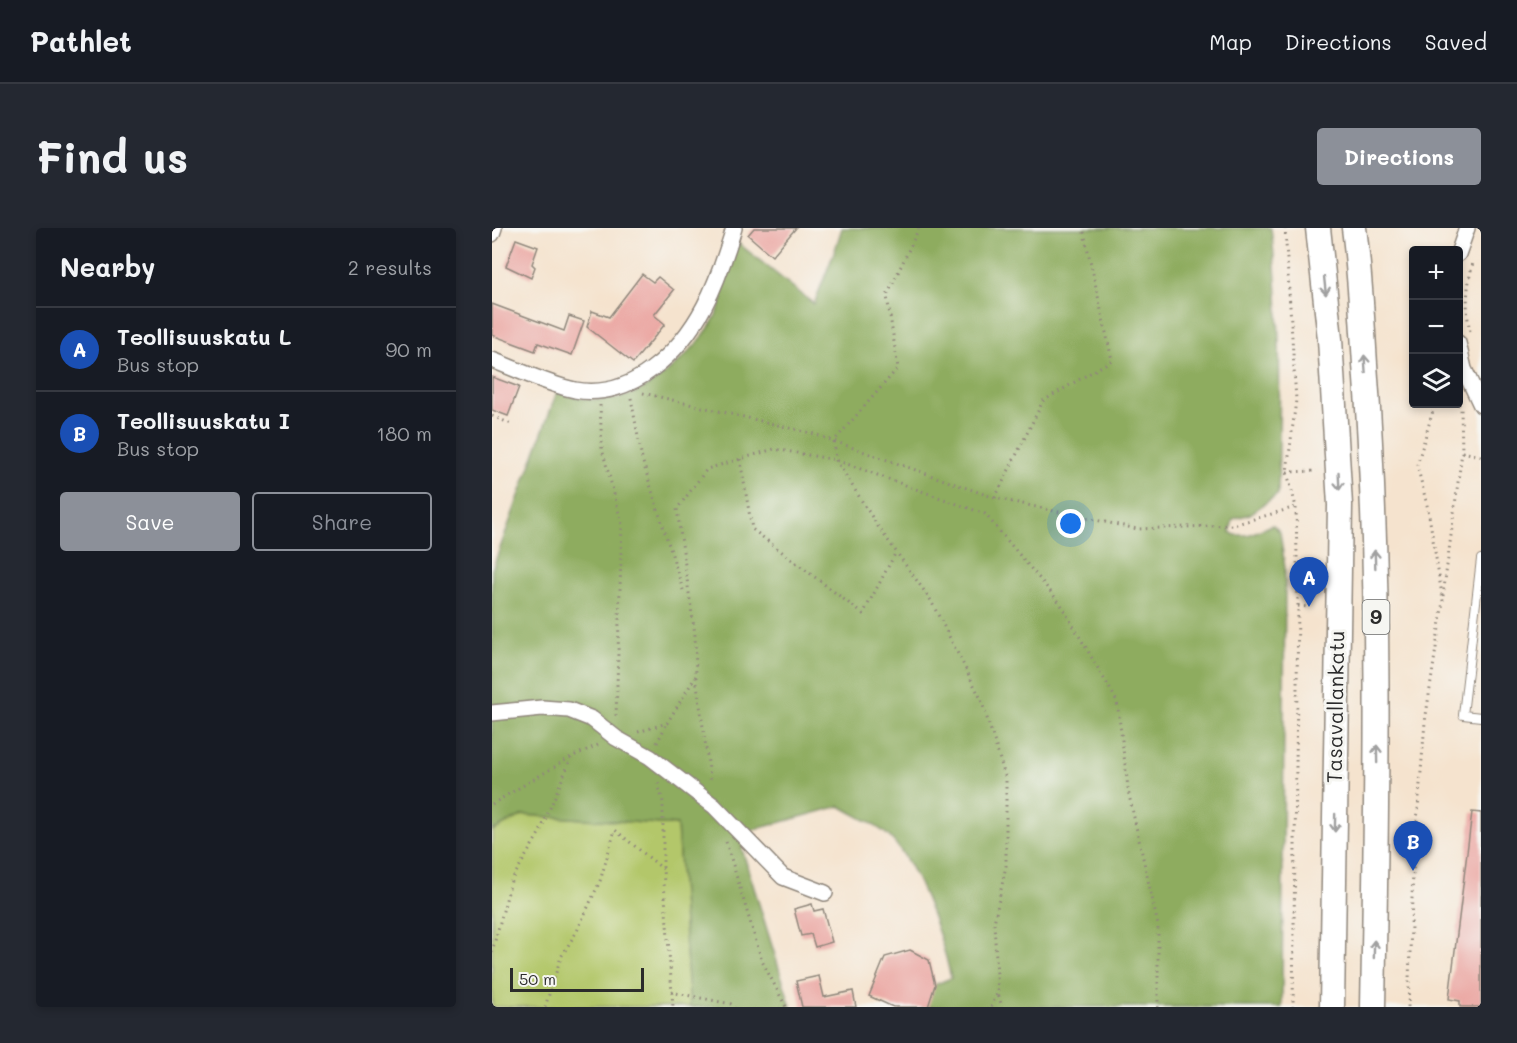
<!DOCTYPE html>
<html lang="en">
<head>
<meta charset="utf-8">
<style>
  :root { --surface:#171b24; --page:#242831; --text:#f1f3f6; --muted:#9ea1a6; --line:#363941; --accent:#8c9099 }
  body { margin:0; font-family:Mali,sans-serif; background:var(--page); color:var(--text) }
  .controls { position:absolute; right:18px; top:18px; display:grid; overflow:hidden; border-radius:6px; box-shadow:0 3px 9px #0003 }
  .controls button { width:54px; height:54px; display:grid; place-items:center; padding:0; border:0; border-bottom:2px solid var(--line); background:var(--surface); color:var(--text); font:30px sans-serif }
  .scale { position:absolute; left:18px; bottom:15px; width:134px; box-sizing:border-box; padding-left:6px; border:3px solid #2b2b2b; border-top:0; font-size:16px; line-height:21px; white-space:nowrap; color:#2b2b2b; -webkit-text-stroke:4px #f6f6f2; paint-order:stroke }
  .you { position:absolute; left:579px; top:296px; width:21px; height:21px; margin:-15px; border:4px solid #fff; border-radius:50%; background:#1a73e8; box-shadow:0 0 0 9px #1a73e833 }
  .badge { display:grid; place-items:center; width:39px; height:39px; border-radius:50%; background:var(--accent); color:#fff; font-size:20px; font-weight:700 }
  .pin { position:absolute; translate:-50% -50px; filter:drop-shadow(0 2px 3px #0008) }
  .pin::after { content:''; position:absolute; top:32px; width:21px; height:18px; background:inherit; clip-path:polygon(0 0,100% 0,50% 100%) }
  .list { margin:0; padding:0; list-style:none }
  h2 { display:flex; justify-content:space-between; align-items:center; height:78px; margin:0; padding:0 24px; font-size:26px }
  h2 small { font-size:20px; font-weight:400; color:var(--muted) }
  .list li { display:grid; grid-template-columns:39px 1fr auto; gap:18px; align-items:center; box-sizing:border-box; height:84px; padding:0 24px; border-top:2px solid var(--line) }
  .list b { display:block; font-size:22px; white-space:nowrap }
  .list p { margin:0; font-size:20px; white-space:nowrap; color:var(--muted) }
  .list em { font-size:20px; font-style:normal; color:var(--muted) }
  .actions { display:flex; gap:12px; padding:18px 24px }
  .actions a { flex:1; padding:14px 0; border:2px solid var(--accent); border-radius:6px; text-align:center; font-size:21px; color:var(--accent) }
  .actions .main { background:var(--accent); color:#fff }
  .icon { flex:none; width:33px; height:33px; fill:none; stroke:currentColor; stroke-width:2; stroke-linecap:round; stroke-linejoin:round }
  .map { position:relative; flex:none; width:989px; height:779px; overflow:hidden; border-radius:6px }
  header { display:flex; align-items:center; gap:36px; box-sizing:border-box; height:84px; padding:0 30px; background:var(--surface); border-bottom:2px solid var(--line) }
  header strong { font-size:28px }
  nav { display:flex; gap:33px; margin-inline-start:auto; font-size:21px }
  .intro { display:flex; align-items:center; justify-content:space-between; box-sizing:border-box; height:144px; padding:0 36px }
  h1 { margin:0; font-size:42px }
  .button { padding:15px 27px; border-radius:6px; background:var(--accent); color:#fff; font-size:21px; font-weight:700 }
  main { display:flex; gap:36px; padding:0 36px }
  aside { flex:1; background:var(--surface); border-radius:6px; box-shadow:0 3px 9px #0003 }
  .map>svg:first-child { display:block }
  .green { fill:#b3c76b; stroke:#6f794b; stroke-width:1.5 }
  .forest { fill:#8eac5f; stroke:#5c6c45; stroke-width:1.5 }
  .building { fill:#eba7a3 }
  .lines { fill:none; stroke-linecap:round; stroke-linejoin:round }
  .service-casing { stroke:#90877c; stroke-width:10 }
  .minor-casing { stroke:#90877c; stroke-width:18 }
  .primary-casing { stroke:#90877c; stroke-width:27 }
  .path { stroke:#90877c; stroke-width:3; stroke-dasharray:1.5 4.5; stroke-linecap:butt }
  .service { stroke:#fff; stroke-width:8 }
  .minor { stroke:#fff; stroke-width:15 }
  .primary { stroke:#fff; stroke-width:24 }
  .oneway { stroke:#a0a0a0 }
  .labels { text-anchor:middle; stroke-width:6; stroke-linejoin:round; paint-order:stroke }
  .shield { fill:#f6f6f2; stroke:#686867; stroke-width:1.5 }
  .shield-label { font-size:20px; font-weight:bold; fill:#2b2b2b }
  .street-label { font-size:21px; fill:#2b2b2b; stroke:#f6f6f2 }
</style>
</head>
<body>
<header>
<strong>Pathlet</strong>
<nav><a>Map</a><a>Directions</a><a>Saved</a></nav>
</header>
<div class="intro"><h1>Find us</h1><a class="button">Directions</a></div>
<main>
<aside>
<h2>Nearby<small>2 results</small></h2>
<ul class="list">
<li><span class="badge" style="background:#1a4fb4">A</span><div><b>Teollisuuskatu L</b><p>Bus stop</p></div><em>90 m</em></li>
<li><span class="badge" style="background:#1a4fb4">B</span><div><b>Teollisuuskatu I</b><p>Bus stop</p></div><em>180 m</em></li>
</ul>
<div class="actions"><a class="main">Save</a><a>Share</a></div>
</aside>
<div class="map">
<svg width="989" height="779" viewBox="0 0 989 779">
  <rect width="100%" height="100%" fill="#f6f6f2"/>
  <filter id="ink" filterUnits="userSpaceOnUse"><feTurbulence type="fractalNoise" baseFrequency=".0167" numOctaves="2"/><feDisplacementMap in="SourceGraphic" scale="12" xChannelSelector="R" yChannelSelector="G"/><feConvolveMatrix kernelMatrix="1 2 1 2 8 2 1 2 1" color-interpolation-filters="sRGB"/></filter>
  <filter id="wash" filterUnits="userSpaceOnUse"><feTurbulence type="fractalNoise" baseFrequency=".008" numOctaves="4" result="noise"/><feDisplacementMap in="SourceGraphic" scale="24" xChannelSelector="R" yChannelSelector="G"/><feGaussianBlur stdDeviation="1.35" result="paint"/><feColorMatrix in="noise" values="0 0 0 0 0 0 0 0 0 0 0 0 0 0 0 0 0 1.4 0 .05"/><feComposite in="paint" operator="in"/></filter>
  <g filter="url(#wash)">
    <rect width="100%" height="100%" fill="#f5e3ce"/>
    <polygon class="green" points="31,587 185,597 198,779 0,779 0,603"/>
    <path class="forest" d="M350 0H779C790 88 788 178 786 266L758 286 741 291 738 304 743 307H756L781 297 788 304 793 340 790 779H431L442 757 459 750C451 712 423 628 392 604 379 594 363 587 348 578L261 602 250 621 299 779H198L185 597 31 587 0 603V342L65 164C86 171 112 175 134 168 167 158 218 110 228 77 231 70 230 61 232 54 235 41 242 28 246 15L322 76 343 22Z"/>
    <g id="blocks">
      <g class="building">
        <polygon points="262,0 304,0 280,28 256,7"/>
        <polygon points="24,11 46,19 40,36 43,39 39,50 14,38"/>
        <polygon points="150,46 161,54 166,49 182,62 162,87 173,96 141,135 95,99 100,83 117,89"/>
        <polygon points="0,76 72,103 77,88 92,93 80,127 46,115 43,123 0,107"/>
        <polygon points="0,149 27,159 16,188 0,182"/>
        <polygon points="980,584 989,585 989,779 968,779 968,773 957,771"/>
        <polygon points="320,676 322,683 331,681 340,714 323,719 319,706 309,708 302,681"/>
        <polygon points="418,722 437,732 443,757 436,779 401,779 377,768 393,729"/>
        <polygon points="327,748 332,769 361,763 364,779 310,779 304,753"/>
      </g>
    </g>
  </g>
  <g filter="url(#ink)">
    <use href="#blocks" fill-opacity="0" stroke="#90877c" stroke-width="1.5"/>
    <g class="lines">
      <defs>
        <polyline id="service" points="989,331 971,487 989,489"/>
        <g id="minor">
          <polyline points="0,6 2,0"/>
          <polyline points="966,26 975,0"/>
          <polyline points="966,115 972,141 989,177"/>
          <path d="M0 132C27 142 54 156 83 162 111 167 138 158 160 141 207 106 226 54 242 0"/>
          <polyline points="0,485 50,480 77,482 100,491 124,510 158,529 222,578 291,649 333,665"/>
        </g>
        <g id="primary">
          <polyline points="826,0 838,111 848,277 840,779"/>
          <path d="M862 0C868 45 870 90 873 136 889 350 885 564 881 779"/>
        </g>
      </defs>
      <use href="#service" class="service-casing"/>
      <use href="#minor" class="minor-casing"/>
      <use href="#primary" class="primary-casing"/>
      <g class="path">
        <polyline points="427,0 395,68 406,140 342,213 344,232 385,297 438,371 489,471 514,551 514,638 502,695 506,765 510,779"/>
        <polyline points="793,0 804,172 795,244 804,279 806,378 801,779"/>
        <path d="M978 103C973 82 975 55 981 35"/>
        <polyline points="151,165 319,205 503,270 645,301 741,297 804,279"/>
        <polyline points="139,170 150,231 191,362"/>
        <polyline points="108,177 110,221 130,296 124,489"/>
        <polyline points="0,188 22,197"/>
        <polyline points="970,224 989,228"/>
        <polyline points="248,231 260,301 371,386 404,324"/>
        <polyline points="795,244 825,243"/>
        <polyline points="503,270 551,173 620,132 591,0"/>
        <polyline points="951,368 970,224 969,181 966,175"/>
        <polyline points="806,378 817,379"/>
        <polyline points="204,449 219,556"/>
        <polyline points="146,504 175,495 204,448 203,407 185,281 215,241 282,221 344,232 493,286 568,375 625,473 637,567 666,697 666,779"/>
        <polyline points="165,515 175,495"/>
        <polyline points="166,555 171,574 171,641 181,779"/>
        <polyline points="0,576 79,529 106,517"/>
        <polyline points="234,614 270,733 294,779"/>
        <polyline points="0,724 19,653 48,604 79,530"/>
        <polyline points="179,764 239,776 243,779"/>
        <polyline points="53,779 69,729 85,703 108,653 123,602 171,641"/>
        <polyline points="499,779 505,766"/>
        <polyline points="916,779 921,643 933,494 951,373 936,281 925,237 943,176"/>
      </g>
      <use href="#service" class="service"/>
      <use href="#minor" class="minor"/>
      <use href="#primary" class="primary"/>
    </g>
    <defs><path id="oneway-shaft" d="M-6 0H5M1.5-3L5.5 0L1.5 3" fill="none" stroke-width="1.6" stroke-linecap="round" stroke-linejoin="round" transform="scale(1.5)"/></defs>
    <g class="oneway">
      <use href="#oneway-shaft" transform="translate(833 58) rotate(84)"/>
      <use href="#oneway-shaft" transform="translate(873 136) rotate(-94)"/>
      <use href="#oneway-shaft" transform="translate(847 253) rotate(87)"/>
      <use href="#oneway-shaft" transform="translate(883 331) rotate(-92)"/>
      <use href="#oneway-shaft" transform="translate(885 526) rotate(-91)"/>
      <use href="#oneway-shaft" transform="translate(843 595) rotate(91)"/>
      <use href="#oneway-shaft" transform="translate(882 721) rotate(-89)"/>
    </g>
  </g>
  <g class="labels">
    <rect class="shield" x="870.5" y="372" width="27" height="34" rx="4.5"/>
    <g class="shield-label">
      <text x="884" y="396">9</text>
    </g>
    <g class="street-label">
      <text transform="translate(844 479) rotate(-89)" y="7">Tasavallankatu</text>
    </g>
  </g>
</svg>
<div class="controls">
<button>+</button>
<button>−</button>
<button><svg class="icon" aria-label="layers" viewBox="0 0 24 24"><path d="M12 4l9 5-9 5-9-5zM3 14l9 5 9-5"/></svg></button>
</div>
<div class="scale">50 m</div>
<div class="you"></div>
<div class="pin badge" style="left:817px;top:379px;background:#1a4fb4">A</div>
<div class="pin badge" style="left:921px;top:643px;background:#1a4fb4">B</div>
</div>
</main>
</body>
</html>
